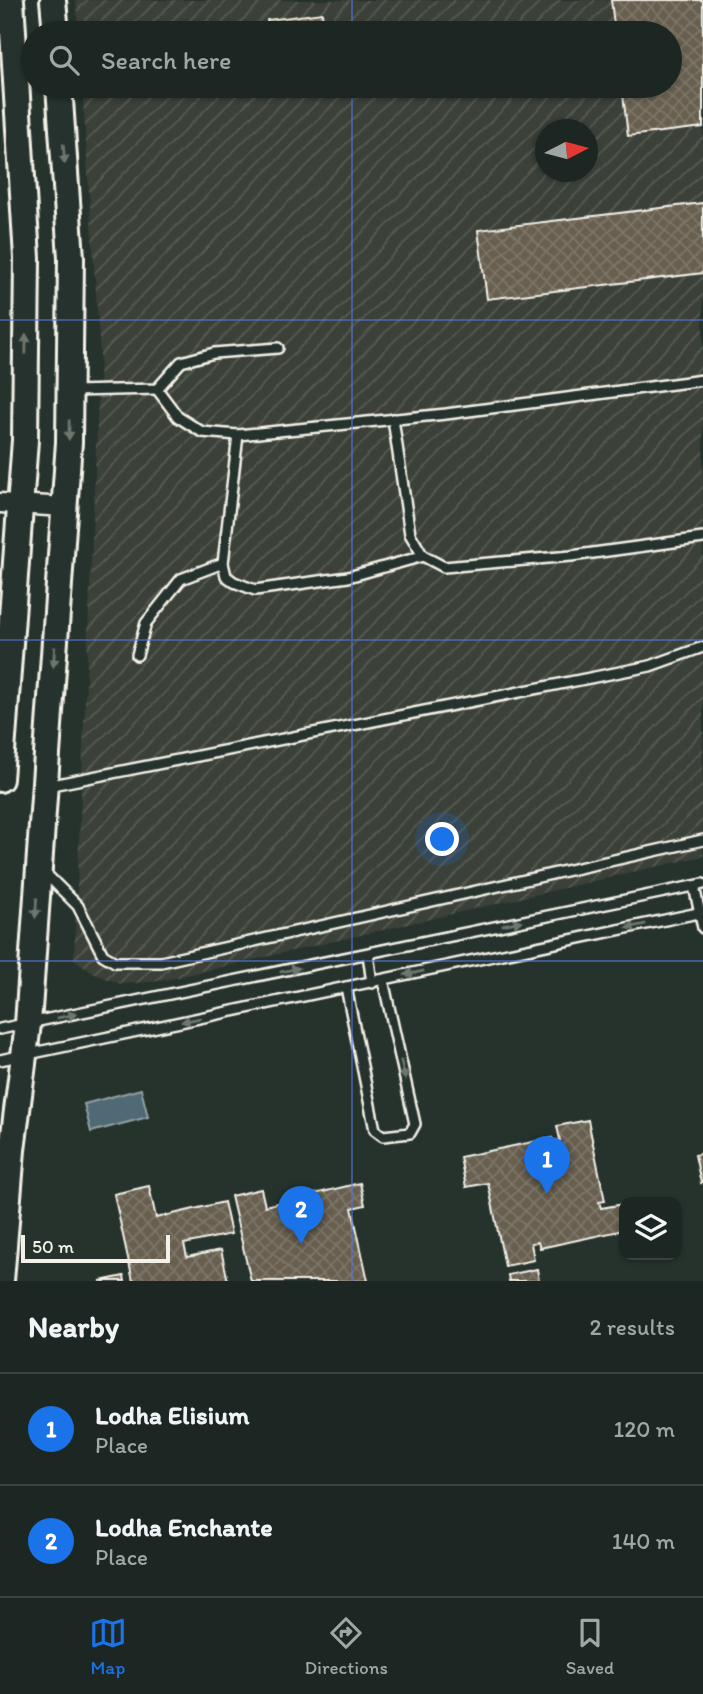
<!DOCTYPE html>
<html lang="en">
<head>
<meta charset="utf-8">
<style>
  :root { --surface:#1c2622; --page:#29322f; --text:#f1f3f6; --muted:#a0a5a5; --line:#3a4340; --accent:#1a73e8 }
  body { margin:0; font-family:Itim,sans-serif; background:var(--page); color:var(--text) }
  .controls { position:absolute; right:21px; bottom:21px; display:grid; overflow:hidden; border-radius:14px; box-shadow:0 2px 5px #0004 }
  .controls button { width:63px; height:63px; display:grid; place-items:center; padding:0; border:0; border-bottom:2px solid var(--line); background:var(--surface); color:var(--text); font:35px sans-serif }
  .compass { position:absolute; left:535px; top:119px; width:63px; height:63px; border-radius:50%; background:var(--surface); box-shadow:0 2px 5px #0004; rotate:84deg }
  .scale { position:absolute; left:21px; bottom:18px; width:149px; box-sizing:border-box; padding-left:7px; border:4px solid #f4f1e8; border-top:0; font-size:19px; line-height:24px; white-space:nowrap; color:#f4f1e8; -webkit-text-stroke:5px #26332d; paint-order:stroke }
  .you { position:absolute; left:443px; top:840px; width:24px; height:24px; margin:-18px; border:5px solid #fff; border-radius:50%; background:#1a73e8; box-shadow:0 0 0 10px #1a73e833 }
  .badge { display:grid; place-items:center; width:46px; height:46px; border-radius:50%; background:var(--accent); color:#fff; font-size:23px; font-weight:700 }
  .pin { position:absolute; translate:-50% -58px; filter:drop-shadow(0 2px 4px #0008) }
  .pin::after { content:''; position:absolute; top:37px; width:24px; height:21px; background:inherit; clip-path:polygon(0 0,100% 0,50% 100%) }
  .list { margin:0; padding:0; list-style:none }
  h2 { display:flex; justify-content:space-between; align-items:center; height:91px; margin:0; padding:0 28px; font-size:30px }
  h2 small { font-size:23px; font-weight:400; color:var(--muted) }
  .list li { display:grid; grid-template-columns:46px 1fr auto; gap:21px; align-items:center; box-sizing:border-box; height:112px; padding:0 28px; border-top:2px solid var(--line) }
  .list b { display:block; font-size:26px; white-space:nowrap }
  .list p { margin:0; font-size:23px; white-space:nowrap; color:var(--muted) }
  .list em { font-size:23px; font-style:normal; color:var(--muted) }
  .icon { flex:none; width:38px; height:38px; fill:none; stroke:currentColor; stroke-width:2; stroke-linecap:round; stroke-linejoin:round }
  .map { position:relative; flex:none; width:703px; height:1281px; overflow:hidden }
  .search { position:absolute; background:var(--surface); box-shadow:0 2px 5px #0004; left:21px; right:21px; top:21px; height:77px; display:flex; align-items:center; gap:18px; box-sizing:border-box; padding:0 24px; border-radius:38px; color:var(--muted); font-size:26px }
  .sheet { height:315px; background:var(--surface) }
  nav { display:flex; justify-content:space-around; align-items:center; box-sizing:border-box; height:98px; border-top:2px solid var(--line); background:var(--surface); font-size:19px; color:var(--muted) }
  nav a { display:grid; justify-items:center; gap:4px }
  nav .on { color:var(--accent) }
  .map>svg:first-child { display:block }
  .industrial { fill:url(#industrial-furrows); fill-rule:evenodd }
  .water { fill:#506b75; stroke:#92a1a3; stroke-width:2 }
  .building { fill:url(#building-cross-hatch); stroke:#f4f1e8; stroke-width:2 }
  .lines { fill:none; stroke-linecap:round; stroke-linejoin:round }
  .service-casing { stroke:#f4f1e8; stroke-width:14 }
  .minor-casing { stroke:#f4f1e8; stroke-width:23 }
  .secondary-casing { stroke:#f4f1e8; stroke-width:30 }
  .service { stroke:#26332d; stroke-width:9 }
  .minor { stroke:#26332d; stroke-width:18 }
  .secondary { stroke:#26332d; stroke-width:24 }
  .oneway { fill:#6e766e }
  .grid { fill:none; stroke:#5377dc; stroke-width:2; stroke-opacity:0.55 }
</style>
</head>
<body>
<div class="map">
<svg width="703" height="1281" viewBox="0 0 703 1281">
  <defs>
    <pattern id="industrial-furrows" width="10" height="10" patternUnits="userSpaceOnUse" patternTransform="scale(1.75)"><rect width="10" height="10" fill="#3a4038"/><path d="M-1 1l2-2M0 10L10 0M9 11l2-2" fill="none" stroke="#575c55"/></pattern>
    <pattern id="building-cross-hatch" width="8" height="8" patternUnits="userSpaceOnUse" patternTransform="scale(1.75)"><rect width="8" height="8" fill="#675e50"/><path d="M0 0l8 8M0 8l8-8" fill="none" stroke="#7d7669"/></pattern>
  </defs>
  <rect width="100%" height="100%" fill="#26332d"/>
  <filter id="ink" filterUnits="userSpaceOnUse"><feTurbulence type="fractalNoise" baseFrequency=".0143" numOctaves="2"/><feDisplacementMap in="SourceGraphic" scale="14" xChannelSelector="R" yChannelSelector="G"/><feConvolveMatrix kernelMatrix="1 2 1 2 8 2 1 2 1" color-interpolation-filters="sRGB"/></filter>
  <g filter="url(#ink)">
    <path class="industrial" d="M76 0H703V856L161 981 121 984 95 974 74 959 100 354 82 86H670V33H78ZM546 130H588V172H546Z"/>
    <polygon class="water" points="141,1089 148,1117 91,1132 84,1104"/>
    <g class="building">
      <polygon points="611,0 703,0 703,127 628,136 622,86 670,86 670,33 615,33"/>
      <polygon points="322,13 325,33 269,33 267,20"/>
      <polygon points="703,203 703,273 487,299 478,230"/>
      <polygon points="588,1120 605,1201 599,1202 601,1208 624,1204 624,1230 540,1248 538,1242 531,1243 534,1260 505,1266 488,1183 466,1187 460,1157 552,1138 553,1142 560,1140 557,1126"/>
      <polygon points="703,1153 703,1182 701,1183 695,1155"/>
      <polygon points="360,1183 365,1205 352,1208 368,1281 251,1281 231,1196 261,1189 265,1206"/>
      <polygon points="149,1186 156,1218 224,1202 231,1234 184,1244 187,1257 221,1250 228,1281 133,1281 114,1194"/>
      <polygon points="537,1269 539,1281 509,1281 508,1275"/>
      <polygon points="124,1276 125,1281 100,1281"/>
    </g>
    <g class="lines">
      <defs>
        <g id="service">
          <polyline points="157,389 178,417 202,432 238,435 446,414 703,380"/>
          <polyline points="72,391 157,389 181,362 214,353 278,348"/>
          <polyline points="393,419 410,534 423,556 444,567 571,556 703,538"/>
          <polyline points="238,435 223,563 226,576 234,582 255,590 348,577 423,556"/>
          <polyline points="137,655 146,623 181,579 223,563"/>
          <polyline points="47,786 650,666 703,647"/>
          <polyline points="44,872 78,906 103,955 115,962 161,962 703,840"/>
          <polyline points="694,886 703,928"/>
          <polyline points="368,954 372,983"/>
          <polyline points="346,987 375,1130 383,1136 410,1133 415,1124 383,980"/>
          <polyline points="0,1029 703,884"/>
          <polyline points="0,1060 703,912"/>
        </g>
        <polyline id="minor" points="0,503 65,507"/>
        <g id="secondary">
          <polyline points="53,0 56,33"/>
          <polyline points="0,779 25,440 27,258 11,0"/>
          <polyline points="1,1281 12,1150 28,1024 69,442 71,258 59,86"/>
        </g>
      </defs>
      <use href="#service" class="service-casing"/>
      <use href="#minor" class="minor-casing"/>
      <use href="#secondary" class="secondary-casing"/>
      <use href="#service" class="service"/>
      <use href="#minor" class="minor"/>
      <use href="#secondary" class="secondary"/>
    </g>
    <defs><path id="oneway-solid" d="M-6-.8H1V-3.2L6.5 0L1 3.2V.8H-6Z" transform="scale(1.75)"/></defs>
    <g class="oneway">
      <use href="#oneway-solid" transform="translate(64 154) rotate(86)"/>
      <use href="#oneway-solid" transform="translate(26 344) rotate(-89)"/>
      <use href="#oneway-solid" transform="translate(69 430) rotate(91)"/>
      <use href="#oneway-solid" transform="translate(54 657) rotate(94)"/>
      <use href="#oneway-solid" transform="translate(36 908) rotate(94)"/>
      <use href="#oneway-solid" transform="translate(512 923) rotate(-12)"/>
      <use href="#oneway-solid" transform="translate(636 926) rotate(168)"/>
      <use href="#oneway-solid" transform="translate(290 970) rotate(-12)"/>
      <use href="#oneway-solid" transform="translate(414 973) rotate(168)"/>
      <use href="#oneway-solid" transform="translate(67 1016) rotate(-12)"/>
      <use href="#oneway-solid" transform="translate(191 1020) rotate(168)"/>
      <use href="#oneway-solid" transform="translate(403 1070) rotate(77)"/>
    </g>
  </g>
  <path class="grid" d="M352 0V33M352 86V1281M0 320H703M0 640H703M0 961H703"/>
</svg>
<div class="controls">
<button><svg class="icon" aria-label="layers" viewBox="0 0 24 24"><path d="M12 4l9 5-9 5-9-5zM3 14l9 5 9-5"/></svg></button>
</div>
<svg class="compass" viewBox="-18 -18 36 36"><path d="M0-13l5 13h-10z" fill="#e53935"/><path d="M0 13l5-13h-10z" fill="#a0a5a5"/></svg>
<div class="scale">50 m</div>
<div class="you"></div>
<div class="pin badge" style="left:547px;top:1194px">1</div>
<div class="pin badge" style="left:301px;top:1244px">2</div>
<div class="search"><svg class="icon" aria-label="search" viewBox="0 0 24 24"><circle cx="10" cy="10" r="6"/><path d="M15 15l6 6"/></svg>Search here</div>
</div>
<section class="sheet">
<h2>Nearby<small>2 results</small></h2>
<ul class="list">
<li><span class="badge">1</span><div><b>Lodha Elisium</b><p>Place</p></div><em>120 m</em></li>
<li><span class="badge">2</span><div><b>Lodha Enchante</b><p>Place</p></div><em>140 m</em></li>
</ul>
</section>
<nav>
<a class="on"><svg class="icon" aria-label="map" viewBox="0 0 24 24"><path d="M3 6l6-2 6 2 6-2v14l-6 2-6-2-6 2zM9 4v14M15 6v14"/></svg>Map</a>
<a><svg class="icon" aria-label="directions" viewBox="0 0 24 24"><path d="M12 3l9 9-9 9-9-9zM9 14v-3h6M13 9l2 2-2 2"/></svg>Directions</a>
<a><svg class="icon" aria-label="saved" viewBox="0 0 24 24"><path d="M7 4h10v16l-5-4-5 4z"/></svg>Saved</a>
</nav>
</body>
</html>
